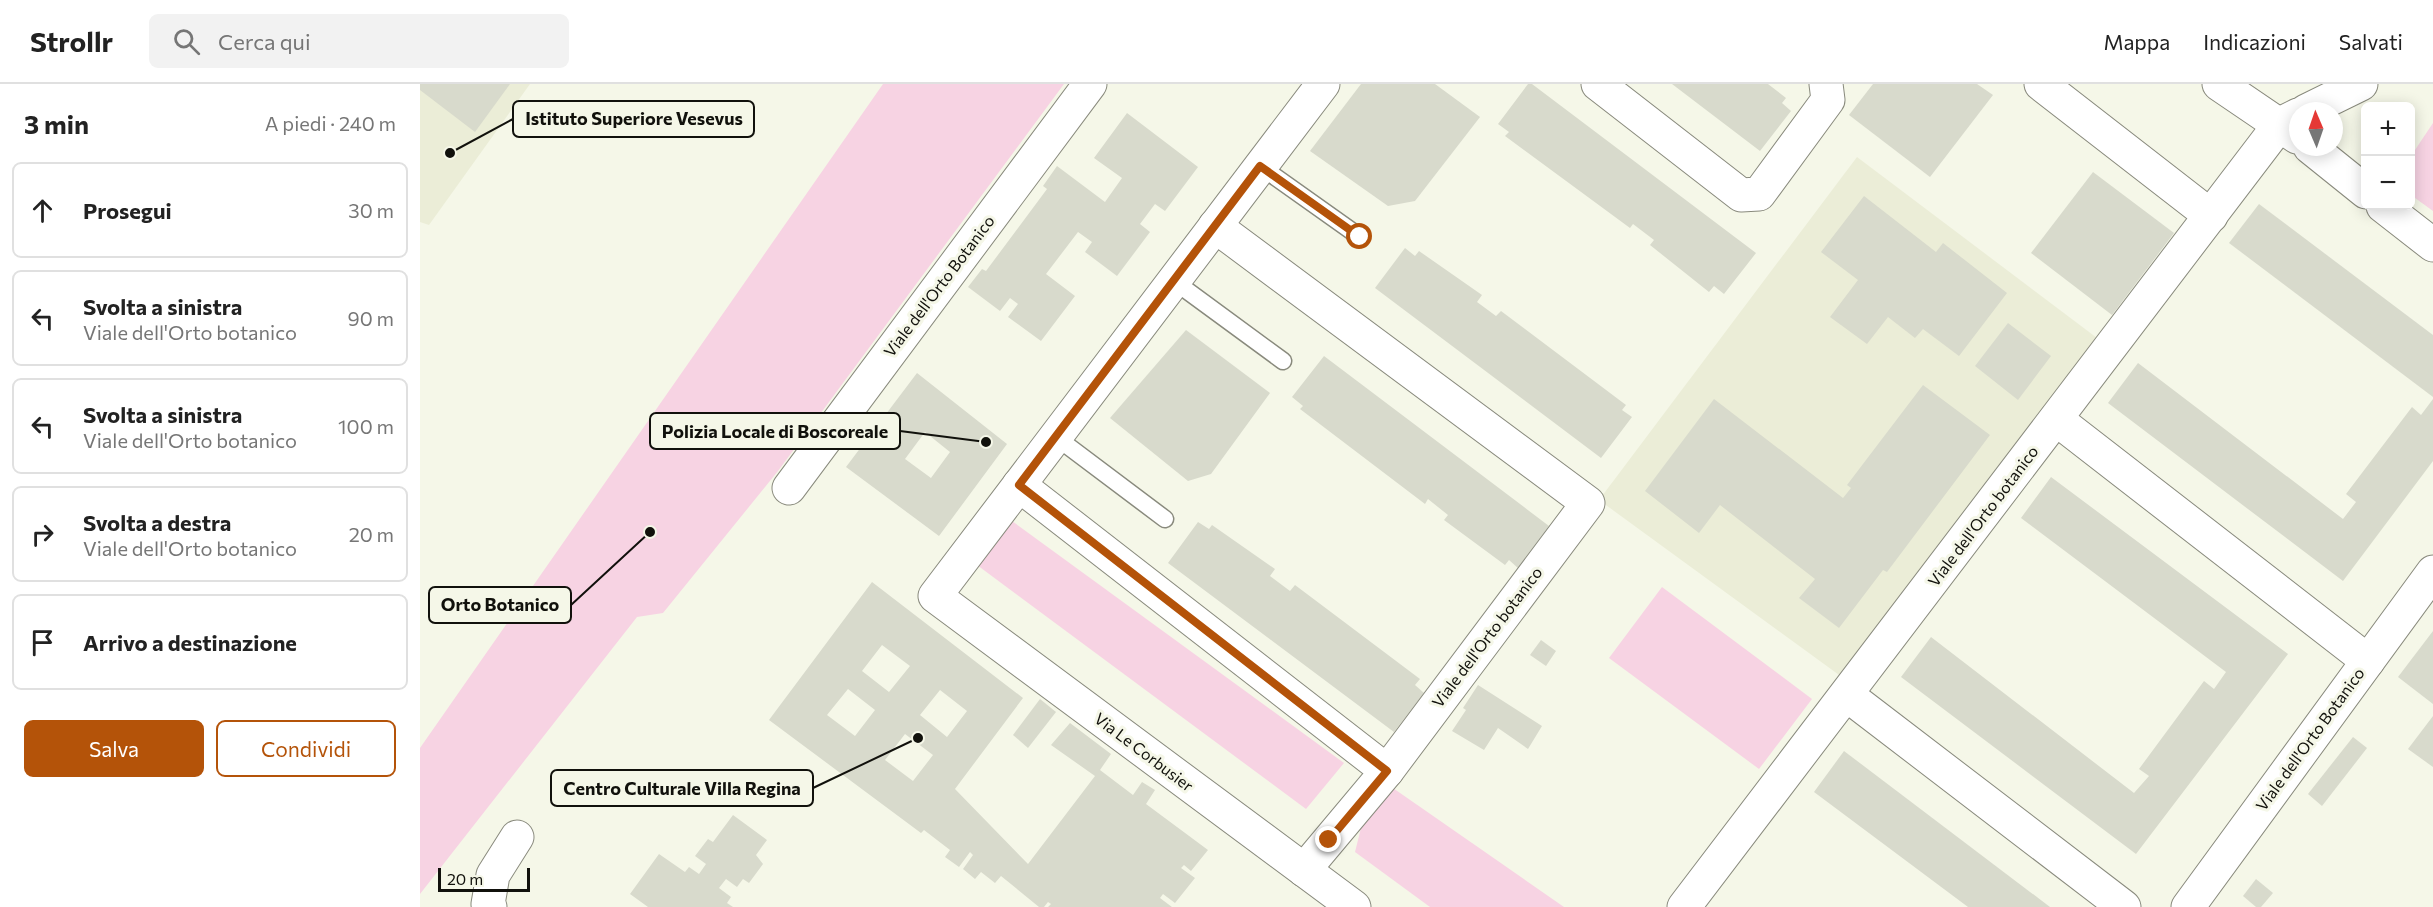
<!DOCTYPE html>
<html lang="it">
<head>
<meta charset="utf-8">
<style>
  :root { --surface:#fff; --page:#f2f2f2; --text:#222; --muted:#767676; --line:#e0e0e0; --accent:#b45309 }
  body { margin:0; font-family:Commissioner,sans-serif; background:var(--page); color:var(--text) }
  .controls { position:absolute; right:18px; top:18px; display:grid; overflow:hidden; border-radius:9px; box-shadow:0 3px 15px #0003 }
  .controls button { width:54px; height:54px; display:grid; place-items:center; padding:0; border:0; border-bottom:2px solid var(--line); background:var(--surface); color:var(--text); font:30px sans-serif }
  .compass { position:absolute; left:1869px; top:18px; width:54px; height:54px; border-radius:50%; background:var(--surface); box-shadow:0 3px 15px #0003; rotate:358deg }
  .scale { position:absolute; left:18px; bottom:15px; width:92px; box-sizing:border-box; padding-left:6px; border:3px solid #11110c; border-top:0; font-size:16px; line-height:21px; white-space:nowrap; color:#11110c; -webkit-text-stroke:4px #f5f7e8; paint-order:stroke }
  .stop { position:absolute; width:18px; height:18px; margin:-14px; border:4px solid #b45309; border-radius:50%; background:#fff }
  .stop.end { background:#b45309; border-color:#fff; box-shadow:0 2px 6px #0008 }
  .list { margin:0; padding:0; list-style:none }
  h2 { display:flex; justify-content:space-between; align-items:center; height:78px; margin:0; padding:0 24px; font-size:26px }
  h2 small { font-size:20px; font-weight:400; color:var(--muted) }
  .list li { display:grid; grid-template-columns:39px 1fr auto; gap:18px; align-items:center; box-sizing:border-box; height:96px; margin:0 12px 12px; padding:0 12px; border:2px solid var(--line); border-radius:9px }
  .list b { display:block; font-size:22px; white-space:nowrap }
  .list p { margin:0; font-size:20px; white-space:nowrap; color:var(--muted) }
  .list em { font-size:20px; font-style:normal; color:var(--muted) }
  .actions { display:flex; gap:12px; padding:18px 24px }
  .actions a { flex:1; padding:14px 0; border:2px solid var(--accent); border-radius:9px; text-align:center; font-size:21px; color:var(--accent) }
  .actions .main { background:var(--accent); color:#fff }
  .icon { flex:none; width:33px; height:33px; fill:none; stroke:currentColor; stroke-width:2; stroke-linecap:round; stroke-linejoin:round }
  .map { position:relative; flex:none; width:2013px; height:823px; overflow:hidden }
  header { display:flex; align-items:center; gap:36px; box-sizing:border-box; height:84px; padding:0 30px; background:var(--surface); border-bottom:2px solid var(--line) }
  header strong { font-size:28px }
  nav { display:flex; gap:33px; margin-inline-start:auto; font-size:21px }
  .search { width:420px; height:54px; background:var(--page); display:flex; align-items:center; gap:15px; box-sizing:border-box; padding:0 21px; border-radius:9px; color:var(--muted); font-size:22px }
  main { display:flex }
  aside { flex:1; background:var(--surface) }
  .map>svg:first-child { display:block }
  .built { fill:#ebedd7 }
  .green { fill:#f7d3e3 }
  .building { fill:#d8dacc; fill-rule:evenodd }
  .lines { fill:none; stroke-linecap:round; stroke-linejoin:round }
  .service-casing { stroke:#898a7d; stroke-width:19 }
  .minor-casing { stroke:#898a7d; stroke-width:35 }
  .service { stroke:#fff; stroke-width:16 }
  .minor { stroke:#fff; stroke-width:33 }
  .route { stroke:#b45309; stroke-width:8 }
  .labels { text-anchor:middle; stroke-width:6; stroke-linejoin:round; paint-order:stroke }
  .street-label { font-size:16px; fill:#11110c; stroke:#f5f7e8 }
  .leader { fill:none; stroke:#11110c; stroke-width:2 }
  .callout-dot { fill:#11110c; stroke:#f5f7e8; stroke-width:2 }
  .callout { fill:#f5f7e8; stroke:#11110c; stroke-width:2 }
  .callout-label { font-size:18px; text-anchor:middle; font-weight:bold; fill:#11110c }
</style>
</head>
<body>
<header>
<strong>Strollr</strong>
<div class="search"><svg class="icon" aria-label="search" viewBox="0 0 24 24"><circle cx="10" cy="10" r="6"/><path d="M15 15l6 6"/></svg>Cerca qui</div>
<nav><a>Mappa</a><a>Indicazioni</a><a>Salvati</a></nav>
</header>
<main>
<aside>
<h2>3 min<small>A piedi · 240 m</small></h2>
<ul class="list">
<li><svg class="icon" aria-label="ahead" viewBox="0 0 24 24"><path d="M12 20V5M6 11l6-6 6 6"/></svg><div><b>Prosegui</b></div><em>30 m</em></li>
<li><svg class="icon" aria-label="left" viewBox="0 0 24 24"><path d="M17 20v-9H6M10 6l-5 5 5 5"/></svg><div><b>Svolta a sinistra</b><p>Viale dell'Orto botanico</p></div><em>90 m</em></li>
<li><svg class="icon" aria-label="left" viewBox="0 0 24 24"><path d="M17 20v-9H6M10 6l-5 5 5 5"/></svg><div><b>Svolta a sinistra</b><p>Viale dell'Orto botanico</p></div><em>100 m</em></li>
<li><svg class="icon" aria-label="right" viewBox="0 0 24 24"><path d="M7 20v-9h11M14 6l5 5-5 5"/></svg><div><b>Svolta a destra</b><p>Viale dell'Orto botanico</p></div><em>20 m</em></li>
<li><svg class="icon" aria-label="arrive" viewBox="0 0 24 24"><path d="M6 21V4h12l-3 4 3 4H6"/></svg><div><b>Arrivo a destinazione</b></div></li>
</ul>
<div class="actions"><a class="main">Salva</a><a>Condividi</a></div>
</aside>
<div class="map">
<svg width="2013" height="823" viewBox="0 0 2013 823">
  <rect width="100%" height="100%" fill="#f5f7e8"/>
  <g class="built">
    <polygon points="0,0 110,0 9,141 0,138"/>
    <polygon points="1437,73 1681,257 1426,596 1179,416"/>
  </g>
  <g class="green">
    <polygon points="463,0 644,0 358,387 243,529 217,533 0,810 0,664"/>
    <polygon points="2013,39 2013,127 1991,111 1991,72"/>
    <polygon points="592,437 924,679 886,725 557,481"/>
    <polygon points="1242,503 1392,615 1339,685 1189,574"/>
    <polygon points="970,702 1144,823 1010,823 935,768 942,740"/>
  </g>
  <g class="building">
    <polygon points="0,0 90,0 55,48 0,6"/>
    <polygon points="941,0 1015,0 1060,33 995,117 968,122 890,67"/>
    <polygon points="1108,0 1112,0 1336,169 1304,210 1294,202 1289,208 1230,161 1234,156 1213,140 1210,144 1085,52 1089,48 1078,40"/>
    <polygon points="1252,0 1348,0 1366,14 1362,19 1371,27 1340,67"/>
    <polygon points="1453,0 1557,0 1573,11 1510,93 1429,31"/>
    <polygon points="707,29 778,83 745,127 735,120 720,140 730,148 697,192 665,168 672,158 658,148 626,190 655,212 621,257 588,233 598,220 590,214 580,227 548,203 562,185 566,187 627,105 623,102 637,82 685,118 702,94 674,74"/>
    <polygon points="1673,88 1754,149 1692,231 1611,169"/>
    <polygon points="1444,112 1516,168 1523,159 1587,209 1539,272 1503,245 1495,254 1468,233 1447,260 1410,233 1438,196 1401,168"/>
    <polygon points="1839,120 2013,251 2013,313 1809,159"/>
    <polygon points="985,164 995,172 999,167 1062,211 1057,218 1076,232 1081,227 1206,321 1202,326 1212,333 1181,374 955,204"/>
    <polygon points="1588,239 1631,272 1598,316 1555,282"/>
    <polygon points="766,246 850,309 791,390 768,397 690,334"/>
    <polygon points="904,272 1129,442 1099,485 1089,476 1085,481 1024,436 1028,431 1008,415 1005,420 880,325 883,322 872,313"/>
    <polygon points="1718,279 1923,435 1936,418 1926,410 1992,323 2001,331 2013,315 2013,377 1923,497 1688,319"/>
    <path d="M497 289 587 360 519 452 426 383ZM505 348 530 368 511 394 485 375Z"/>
    <polygon points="1503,301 1570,351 1467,488 1463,486 1419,544 1379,514 1395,495 1300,421 1279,449 1225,407 1294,315 1423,414 1431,404 1427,401"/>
    <polygon points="1631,393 1868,570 1716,770 1481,593 1511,553 1714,709 1729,692 1719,685 1784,597 1794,605 1806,588 1601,434"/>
    <polygon points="778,438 789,445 792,441 855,485 850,492 870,507 875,501 1000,595 995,601 1004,609 974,648 748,479"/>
    <path d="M452 498 603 614 535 705 608 780 675 692 631 661 650 639 691 670 680 686 713 711 722 698 735 706 726 720 788 766 771 787 764 781 761 784 775 794 755 819 743 810 740 814 752 823H628L631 820 628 818 624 823H619L581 792 575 799 561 788 555 795 543 785 553 771 550 768 539 783 525 773 530 766 504 746 501 749 349 636ZM462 561 490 582 469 608 442 587ZM428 605 455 626 435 652 407 631ZM520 606 547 627 527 653 500 631ZM485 650 513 671 493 697 465 676Z"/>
    <polygon points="2013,547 2013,620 1978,593"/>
    <polygon points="1121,556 1136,567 1126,582 1110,571"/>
    <polygon points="1058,601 1122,642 1108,665 1078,644 1064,666 1032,647 1046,626 1043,624"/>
    <polygon points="620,615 636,628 608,664 593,651"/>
    <polygon points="2013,632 2013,683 1988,665"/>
    <polygon points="1933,653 1947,664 1902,722 1888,710"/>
    <polygon points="1424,667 1630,823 1548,823 1394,708"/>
    <polygon points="313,731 347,756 336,771 343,780 329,799 323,795 317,803 306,795 299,804 311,813 307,819 313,823 228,823 210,810 239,770 265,788 269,783 279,790 286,780 275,772 288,755 293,758"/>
    <polygon points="1836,795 1853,809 1841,823 1836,823 1823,812"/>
  </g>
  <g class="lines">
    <defs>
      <g id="service">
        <polyline points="840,82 940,153"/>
        <polyline points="754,197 863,277"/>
        <polyline points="636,353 745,435"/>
      </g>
      <g id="minor">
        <polyline points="903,0 515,512 934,823"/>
        <polyline points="1178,0 1321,111 1339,110 1408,16 1406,0"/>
        <polyline points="1621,0 1791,132"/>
        <polyline points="1799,0 1877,53"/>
        <polyline points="1886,27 1941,0"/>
        <polyline points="1890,63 1946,108"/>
        <polyline points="1963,122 2013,161"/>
        <polyline points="795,142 1168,419 967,687"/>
        <polyline points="1636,335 1948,577"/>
        <polyline points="599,401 967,687 884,786"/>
        <polyline points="369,404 670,0"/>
        <polyline points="1427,611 1704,823"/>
        <polyline points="70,823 68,820 73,791 97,753"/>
        <polyline points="1264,823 1860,40 1878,31"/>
        <polyline points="1768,823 2013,488"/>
      </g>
    </defs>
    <use href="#service" class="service-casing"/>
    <use href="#minor" class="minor-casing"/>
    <use href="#service" class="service"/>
    <use href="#minor" class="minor"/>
  </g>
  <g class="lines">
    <polyline class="route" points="909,756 967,687 599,401 840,82 940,153"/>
  </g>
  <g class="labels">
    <g class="street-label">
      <text transform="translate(519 202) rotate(-53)" y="6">Viale dell'Orto Botanico</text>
      <text transform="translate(1563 432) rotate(-53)" y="6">Viale dell'Orto botanico</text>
      <text transform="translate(1067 553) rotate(-53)" y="6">Viale dell'Orto botanico</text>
      <text transform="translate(1890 655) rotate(-54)" y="6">Viale dell'Orto Botanico</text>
      <text transform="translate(724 668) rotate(37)" y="6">Via Le Corbusier</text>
    </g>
  </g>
  <path class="leader" d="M30 69L93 35M566 358L480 347M230 448L151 521M498 654L393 704"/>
  <g class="callout-dot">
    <circle cx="30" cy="69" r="6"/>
    <circle cx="566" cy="358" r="6"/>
    <circle cx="230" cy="448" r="6"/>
    <circle cx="498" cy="654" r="6"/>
  </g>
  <g class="callout">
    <rect x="93" y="17" width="241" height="36" rx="6"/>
    <rect x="230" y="329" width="250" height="36" rx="6"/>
    <rect x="9" y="503" width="142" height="36" rx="6"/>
    <rect x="131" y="686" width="262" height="36" rx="6"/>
  </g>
  <g class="callout-label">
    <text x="214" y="41">Istituto Superiore Vesevus</text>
    <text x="355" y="354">Polizia Locale di Boscoreale</text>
    <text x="80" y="527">Orto Botanico</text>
    <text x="262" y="711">Centro Culturale Villa Regina</text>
  </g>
</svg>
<div class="controls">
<button>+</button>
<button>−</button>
</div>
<svg class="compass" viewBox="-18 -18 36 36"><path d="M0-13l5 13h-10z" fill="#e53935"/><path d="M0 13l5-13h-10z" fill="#767676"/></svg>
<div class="scale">20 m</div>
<div class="stop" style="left:940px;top:153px"></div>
<div class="stop end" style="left:909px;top:756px"></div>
</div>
</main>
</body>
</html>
